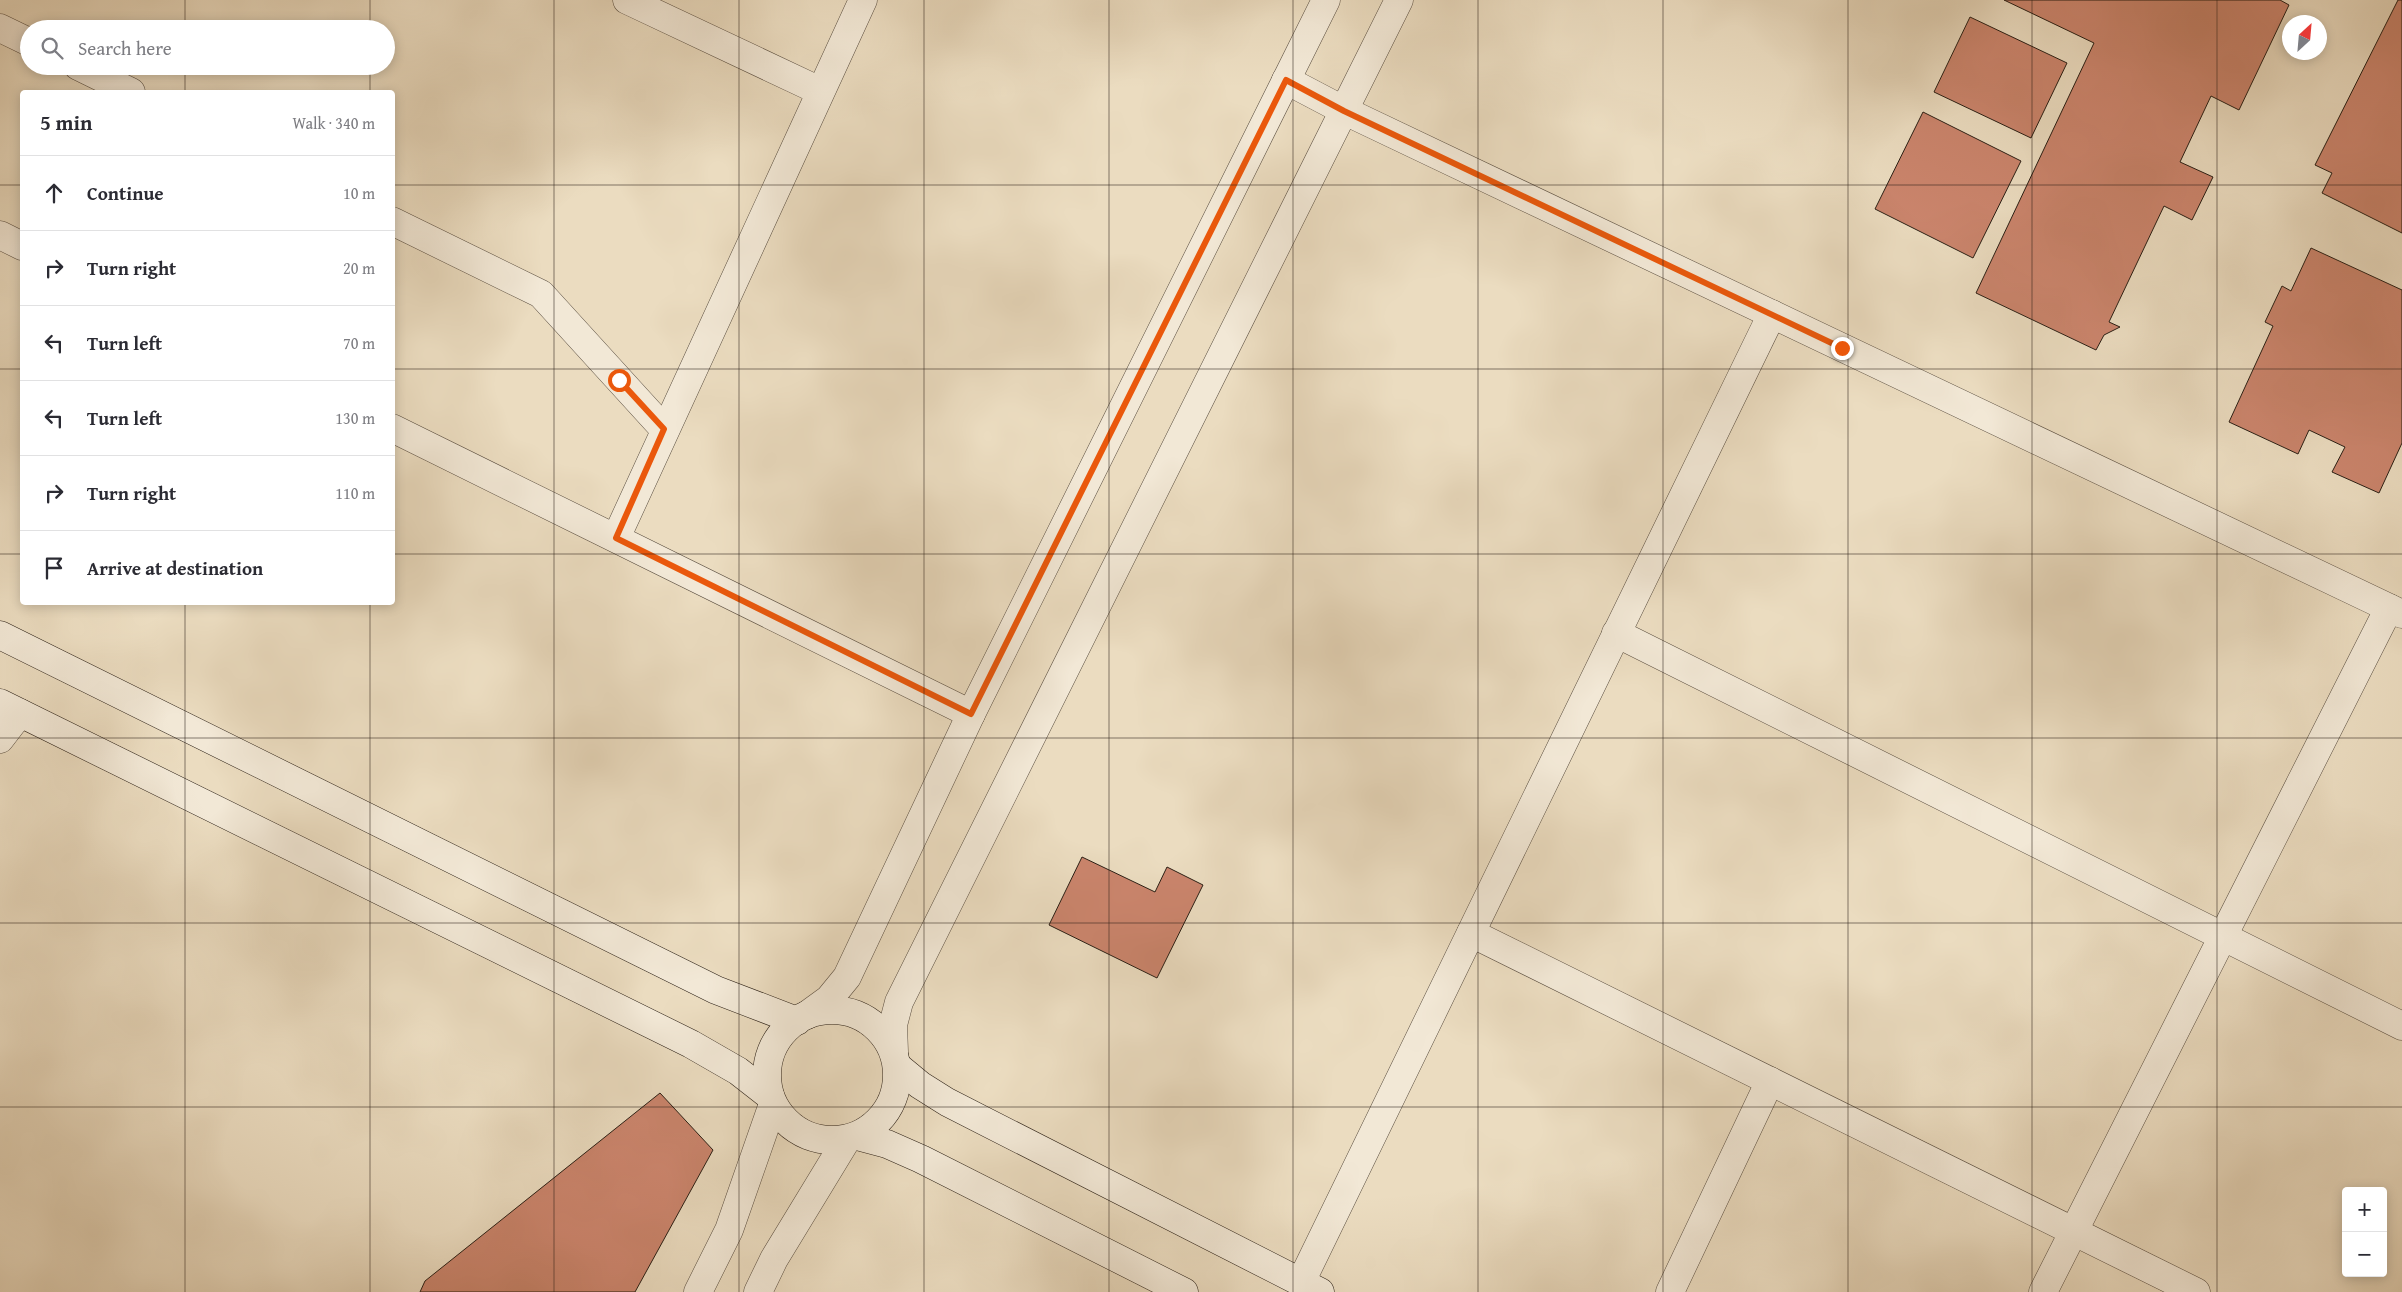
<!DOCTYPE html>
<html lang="en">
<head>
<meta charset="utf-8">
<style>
  :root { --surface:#fff; --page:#f2f2f3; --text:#2b2b33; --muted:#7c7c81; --line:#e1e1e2 }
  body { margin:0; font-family:"Gentium Book Plus",serif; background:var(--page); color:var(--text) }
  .controls { position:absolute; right:15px; bottom:15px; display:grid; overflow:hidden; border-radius:5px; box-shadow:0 2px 12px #0003 }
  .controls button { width:45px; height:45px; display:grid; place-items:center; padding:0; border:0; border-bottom:1px solid var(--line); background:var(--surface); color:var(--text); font:25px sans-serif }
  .compass { position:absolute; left:2282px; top:15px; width:45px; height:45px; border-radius:50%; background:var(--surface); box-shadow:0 2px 12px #0003; rotate:26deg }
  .stop { position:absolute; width:15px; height:15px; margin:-11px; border:4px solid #ea580c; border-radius:50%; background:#fff }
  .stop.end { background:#ea580c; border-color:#fff; box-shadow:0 1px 5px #0008 }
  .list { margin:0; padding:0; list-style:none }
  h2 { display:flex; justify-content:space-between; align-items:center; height:65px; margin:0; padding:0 20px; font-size:21px }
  h2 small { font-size:16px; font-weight:400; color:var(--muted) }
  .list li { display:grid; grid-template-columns:32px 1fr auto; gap:15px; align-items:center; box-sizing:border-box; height:75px; padding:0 20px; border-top:1px solid var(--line) }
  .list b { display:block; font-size:19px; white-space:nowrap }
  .list em { font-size:16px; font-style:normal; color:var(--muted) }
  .icon { flex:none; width:28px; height:28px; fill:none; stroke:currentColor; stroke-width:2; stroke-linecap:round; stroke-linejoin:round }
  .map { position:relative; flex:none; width:2402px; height:1292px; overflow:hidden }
  .search { position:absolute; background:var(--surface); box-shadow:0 2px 12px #0003; left:20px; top:20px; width:375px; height:55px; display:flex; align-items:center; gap:12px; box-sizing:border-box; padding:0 18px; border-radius:28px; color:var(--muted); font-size:19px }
  .panel { position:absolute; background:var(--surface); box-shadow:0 2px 12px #0003; left:20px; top:90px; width:375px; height:515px; border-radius:5px }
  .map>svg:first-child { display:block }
  .building { fill:#cb856d; stroke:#2a1f15 }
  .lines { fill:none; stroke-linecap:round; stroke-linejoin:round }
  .minor-casing { stroke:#5a4e40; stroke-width:29 }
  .tertiary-casing { stroke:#5a4e40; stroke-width:29 }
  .secondary-casing { stroke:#2a1f15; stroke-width:29 }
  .minor { stroke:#f2e8d6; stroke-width:28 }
  .tertiary { stroke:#f2e8d6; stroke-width:28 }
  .secondary { stroke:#f2e8d6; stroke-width:28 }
  .route { stroke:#ea580c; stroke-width:6 }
  .grid { fill:none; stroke:#2a1f15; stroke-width:1; stroke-opacity:0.55 }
</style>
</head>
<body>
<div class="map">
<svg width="2402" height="1292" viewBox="0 0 2402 1292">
  <rect width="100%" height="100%" fill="#ebdcc0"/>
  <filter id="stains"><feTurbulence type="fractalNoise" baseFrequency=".004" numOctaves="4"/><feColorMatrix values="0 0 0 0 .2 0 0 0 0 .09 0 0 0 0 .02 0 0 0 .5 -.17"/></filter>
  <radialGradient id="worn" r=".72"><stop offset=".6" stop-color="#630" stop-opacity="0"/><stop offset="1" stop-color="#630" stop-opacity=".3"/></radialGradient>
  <g class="building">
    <polygon points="2004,0 2280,0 2289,5 2239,110 2211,96 2180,162 2213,177 2192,220 2164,206 2109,322 2120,327 2104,335 2096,350 1976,293 2094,43"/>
    <polygon points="2398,0 2402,0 2402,233 2322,193 2332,173 2315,165"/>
    <polygon points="1970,17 2067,63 2031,138 1934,92"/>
    <polygon points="1923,112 2021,161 1973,258 1875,209"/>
    <polygon points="2311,248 2402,290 2402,443 2379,493 2332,472 2345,447 2309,430 2298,454 2229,422 2273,326 2265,322 2282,286 2291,291"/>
    <polygon points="1082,857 1155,892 1167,867 1203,885 1157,978 1049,925"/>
    <polygon points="660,1093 713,1150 635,1292 420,1292 425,1281"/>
  </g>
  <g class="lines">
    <defs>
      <g id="minor">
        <polyline points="627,0 820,91"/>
        <polyline points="0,28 29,42"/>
        <polyline points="78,66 131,92"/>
        <polyline points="1345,111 2402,614"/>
        <polyline points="392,221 541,294 664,429"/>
        <polyline points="0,235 22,246"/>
        <polyline points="392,428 971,714"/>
        <polyline points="616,538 863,0"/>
        <polyline points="1616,633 2402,1026"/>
        <polyline points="0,739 20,713"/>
        <polyline points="1471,933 2196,1292"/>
        <polyline points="1301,1282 1772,314"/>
        <polyline points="1670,1292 1770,1081"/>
        <polyline points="2043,1292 2389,608"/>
      </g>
      <g id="tertiary">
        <polyline points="1286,80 1345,111"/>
        <polyline points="807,1015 829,999 847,977 971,714 1326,0"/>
        <polyline points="894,1052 893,1025 899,1002 1399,0"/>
        <polyline points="698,1292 729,1230 773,1104"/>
        <polyline points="758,1292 774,1259 847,1139"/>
      </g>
      <g id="secondary">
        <polyline points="0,635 716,990 797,1021"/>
        <polyline points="0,703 691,1044 738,1071 770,1096"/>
        <circle cx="832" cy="1075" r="65"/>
        <polyline points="897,1066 920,1085 947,1102 1320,1292"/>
        <polyline points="857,1136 887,1144 921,1159 1184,1292"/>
      </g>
    </defs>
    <use href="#minor" class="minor-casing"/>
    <use href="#tertiary" class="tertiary-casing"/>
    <use href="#secondary" class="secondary-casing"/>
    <use href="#minor" class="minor"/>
    <use href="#tertiary" class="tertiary"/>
    <use href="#secondary" class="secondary"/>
  </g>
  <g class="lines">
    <polyline class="route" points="619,380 664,429 616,538 971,714 1286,80 1344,111 1842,348"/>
  </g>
  <path class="grid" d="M185 0V29M370 0V29M554 0V1292M739 0V1292M924 0V1292M1109 0V1292M1293 0V1292M1478 0V1292M1663 0V1292M1848 0V1292M2032 0V1292M2217 0V1292M185 66V92M370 66V92M0 185H22M392 185H2402M0 369H22M392 369H2402M0 554H22M392 554H2402M185 602V1292M370 602V1292M0 738H2402M0 923H2402M0 1107H2402"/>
  <rect width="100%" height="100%" filter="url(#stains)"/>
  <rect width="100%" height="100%" fill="url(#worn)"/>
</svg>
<div class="controls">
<button>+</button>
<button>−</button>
</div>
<svg class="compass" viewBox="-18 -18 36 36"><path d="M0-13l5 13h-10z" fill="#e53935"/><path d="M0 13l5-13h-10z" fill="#7c7c81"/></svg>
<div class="stop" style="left:619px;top:380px"></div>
<div class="stop end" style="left:1842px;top:348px"></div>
<div class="search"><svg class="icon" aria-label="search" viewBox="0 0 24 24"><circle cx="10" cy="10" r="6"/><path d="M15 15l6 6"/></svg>Search here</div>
<section class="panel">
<h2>5 min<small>Walk · 340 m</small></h2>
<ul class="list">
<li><svg class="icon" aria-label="ahead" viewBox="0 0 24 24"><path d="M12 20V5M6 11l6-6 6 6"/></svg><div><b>Continue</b></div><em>10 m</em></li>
<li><svg class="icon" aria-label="right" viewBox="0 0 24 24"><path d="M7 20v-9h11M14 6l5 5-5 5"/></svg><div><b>Turn right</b></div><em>20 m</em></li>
<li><svg class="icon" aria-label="left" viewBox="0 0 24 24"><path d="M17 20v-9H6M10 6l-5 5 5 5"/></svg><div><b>Turn left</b></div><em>70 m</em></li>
<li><svg class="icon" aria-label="left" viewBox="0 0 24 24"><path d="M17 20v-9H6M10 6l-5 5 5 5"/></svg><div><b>Turn left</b></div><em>130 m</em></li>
<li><svg class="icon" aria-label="right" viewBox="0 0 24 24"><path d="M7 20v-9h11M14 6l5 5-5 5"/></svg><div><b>Turn right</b></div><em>110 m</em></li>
<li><svg class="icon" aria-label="arrive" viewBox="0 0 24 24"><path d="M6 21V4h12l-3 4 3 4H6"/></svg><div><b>Arrive at destination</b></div></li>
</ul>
</section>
</div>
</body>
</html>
